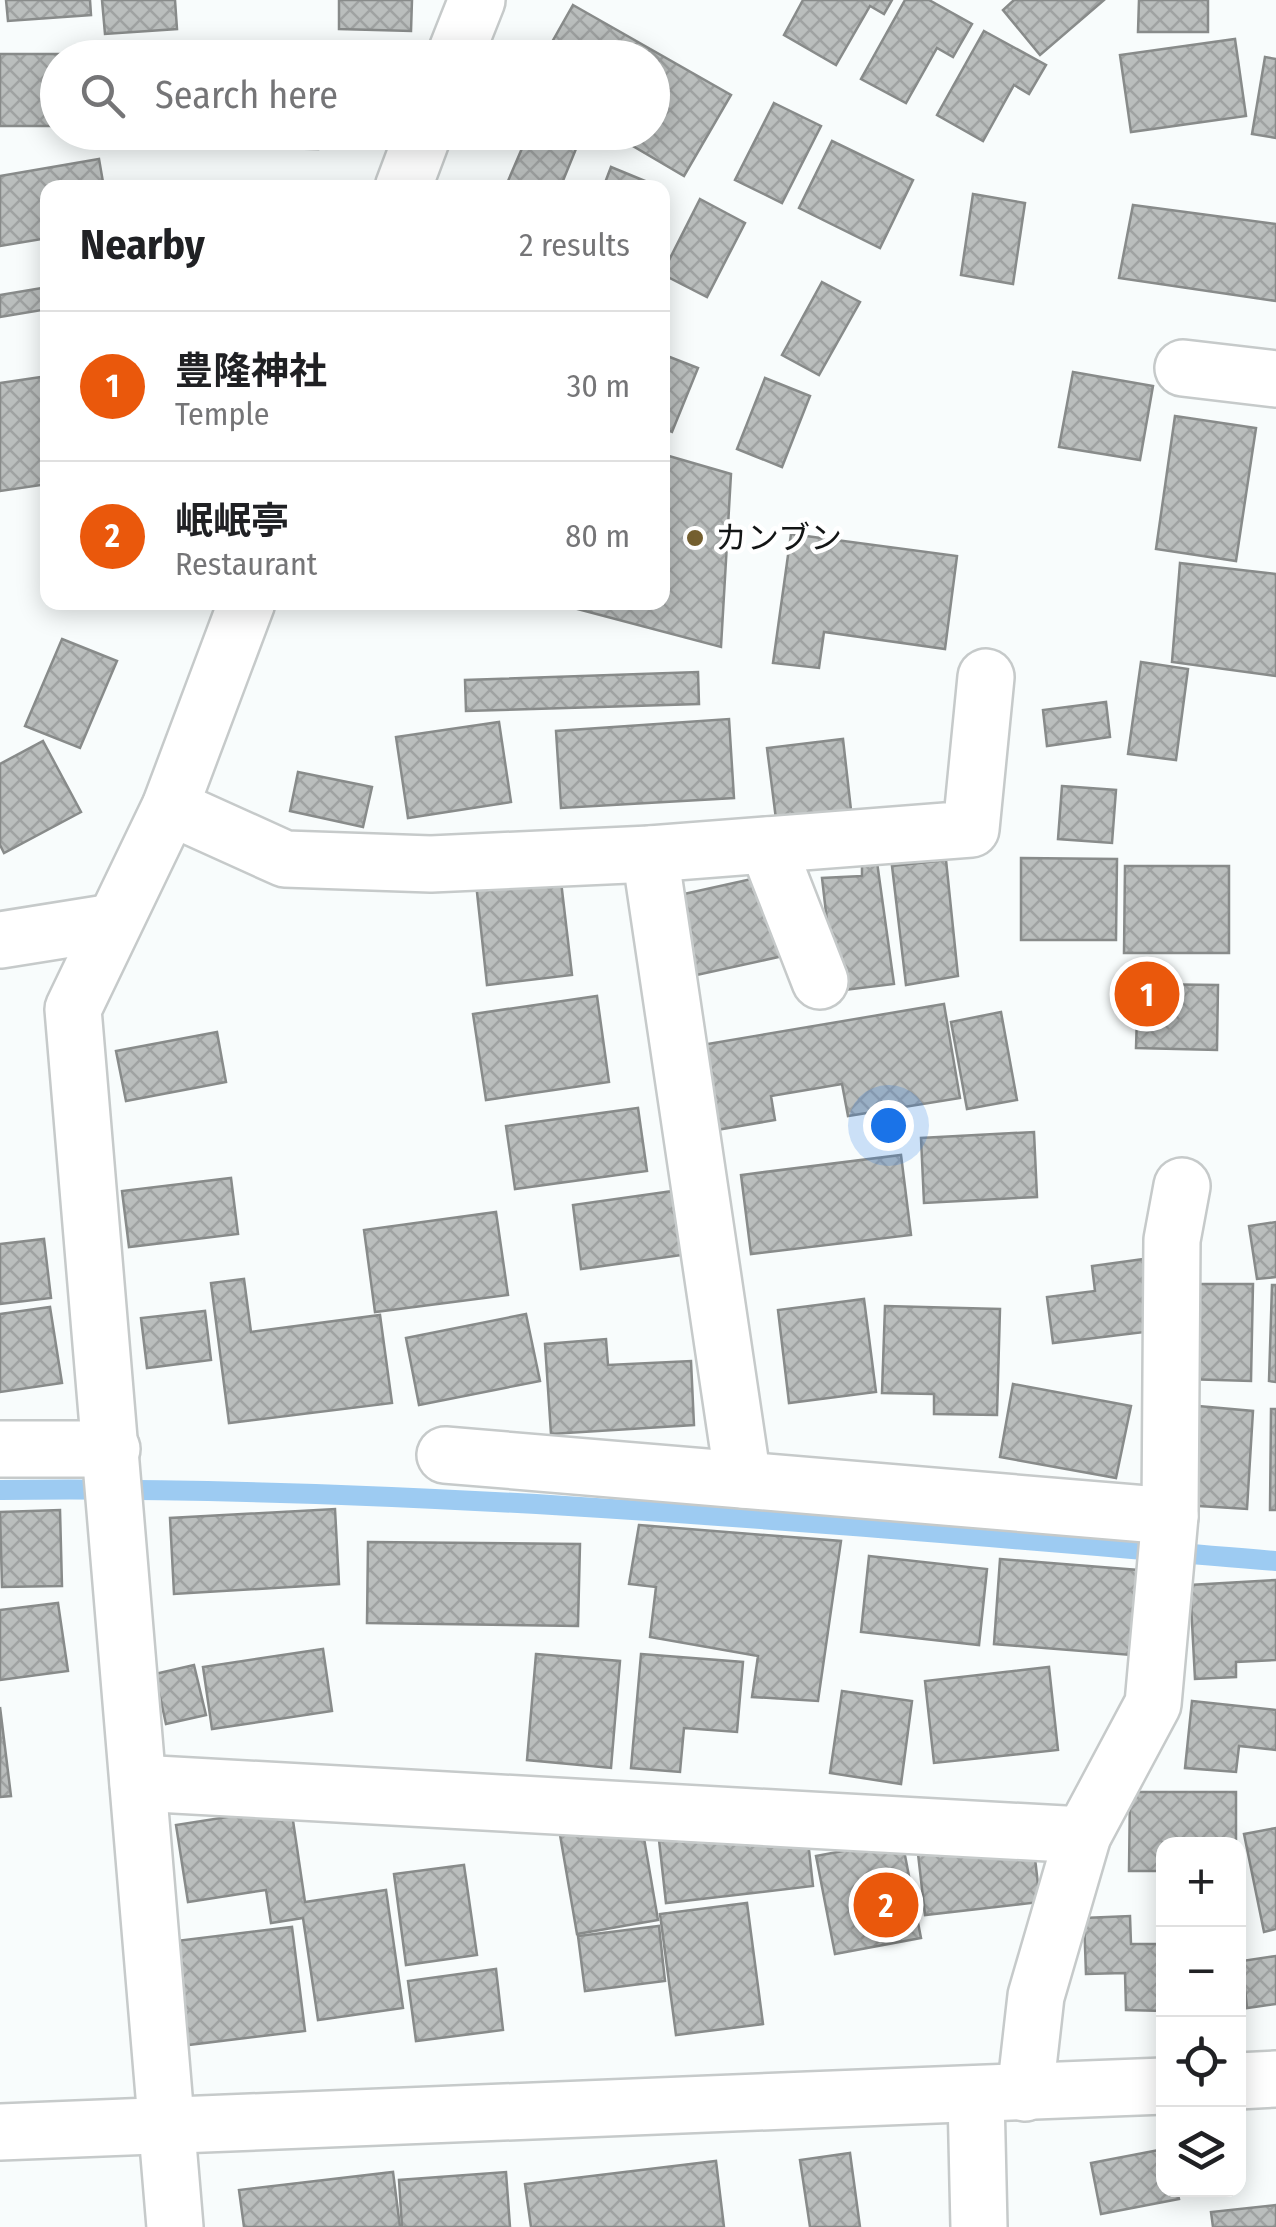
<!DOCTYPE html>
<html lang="en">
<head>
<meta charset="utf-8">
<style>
  :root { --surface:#fff; --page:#f6f6f6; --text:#202124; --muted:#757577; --line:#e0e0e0; --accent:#ea580c }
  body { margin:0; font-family:"Fira Sans Condensed","Noto Sans JP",sans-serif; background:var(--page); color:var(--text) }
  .controls { position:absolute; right:30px; bottom:30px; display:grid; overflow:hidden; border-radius:20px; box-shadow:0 5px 25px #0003 }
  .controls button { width:90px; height:90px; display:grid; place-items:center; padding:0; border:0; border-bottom:2px solid var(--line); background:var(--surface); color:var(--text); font:50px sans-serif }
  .you { position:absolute; left:888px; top:1125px; width:35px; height:35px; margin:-25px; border:8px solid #fff; border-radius:50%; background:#1a73e8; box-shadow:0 0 0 15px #1a73e833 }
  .badge { display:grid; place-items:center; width:65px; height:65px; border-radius:50%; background:var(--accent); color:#fff; font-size:32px; font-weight:700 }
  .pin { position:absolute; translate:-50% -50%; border:5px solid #fff; box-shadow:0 2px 10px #0006 }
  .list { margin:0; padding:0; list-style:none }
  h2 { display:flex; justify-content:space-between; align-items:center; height:130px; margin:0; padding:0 40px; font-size:42px }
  h2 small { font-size:32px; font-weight:400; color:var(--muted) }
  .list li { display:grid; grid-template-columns:65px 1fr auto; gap:30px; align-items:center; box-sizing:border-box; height:150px; padding:0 40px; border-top:2px solid var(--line) }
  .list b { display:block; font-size:38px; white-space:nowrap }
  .list p { margin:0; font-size:32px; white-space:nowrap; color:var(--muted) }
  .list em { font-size:32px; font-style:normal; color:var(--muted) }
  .icon { flex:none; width:55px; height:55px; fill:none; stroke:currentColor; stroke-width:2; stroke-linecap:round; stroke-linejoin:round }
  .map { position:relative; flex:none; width:1276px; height:2227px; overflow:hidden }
  .search { position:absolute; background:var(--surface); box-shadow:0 5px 25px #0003; left:40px; top:40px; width:630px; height:110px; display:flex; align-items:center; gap:25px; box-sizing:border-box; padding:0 35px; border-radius:55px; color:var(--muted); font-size:38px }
  .panel { position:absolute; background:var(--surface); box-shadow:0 5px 25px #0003; left:40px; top:180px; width:630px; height:430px; border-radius:20px }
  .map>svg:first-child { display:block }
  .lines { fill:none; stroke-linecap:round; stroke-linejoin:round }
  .stream { stroke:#9dcbf2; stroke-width:20 }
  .building { fill:url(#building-cross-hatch); stroke:#888b8a; stroke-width:2.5 }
  .minor-casing { stroke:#c6caca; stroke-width:60 }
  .minor { stroke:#fff; stroke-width:55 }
  .poi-dot { fill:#745f2f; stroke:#fff; stroke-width:4 }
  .labels { text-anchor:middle; stroke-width:9; stroke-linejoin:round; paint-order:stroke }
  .poi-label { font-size:32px; fill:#131515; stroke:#fff; text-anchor:start }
</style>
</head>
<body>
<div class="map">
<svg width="1276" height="2227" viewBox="0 0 1276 2227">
  <defs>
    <pattern id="building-cross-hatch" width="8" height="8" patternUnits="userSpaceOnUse" patternTransform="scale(2.5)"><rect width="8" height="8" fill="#babebd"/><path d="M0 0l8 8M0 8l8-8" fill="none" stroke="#9fa2a2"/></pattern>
  </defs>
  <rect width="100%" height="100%" fill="#f8fcfc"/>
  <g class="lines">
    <path class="stream" d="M0 1490C426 1485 851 1526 1276 1561"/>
  </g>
  <g class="building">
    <polygon points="6,0 90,0 91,15 8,21"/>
    <polygon points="102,0 175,0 177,29 105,34"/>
    <polygon points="339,0 412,0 411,31 339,29"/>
    <polygon points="803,0 892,0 884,14 870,6 836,65 784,35"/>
    <polygon points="905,0 929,0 972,24 953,57 937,48 906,103 861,79"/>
    <polygon points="1014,0 1104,0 1040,55 1003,10"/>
    <polygon points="1139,0 1208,0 1208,32 1138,32"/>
    <polygon points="573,5 731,95 684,176 609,132 652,132 652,58 543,58"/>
    <polygon points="984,31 1046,65 1029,94 1014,85 983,141 937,115"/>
    <polygon points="1235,39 1246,116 1131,132 1120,55"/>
    <polygon points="259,46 368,48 368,58 259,58"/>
    <polygon points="0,54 224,54 224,58 58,58 58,126 0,126"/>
    <polygon points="1265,57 1276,59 1276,138 1252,134"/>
    <polygon points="774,103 821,126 782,203 735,180"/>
    <polygon points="258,132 318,132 318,149 258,148"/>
    <polygon points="529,132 551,132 578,144 560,188 505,188"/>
    <polygon points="832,141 913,180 880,248 799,208"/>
    <polygon points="99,159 104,188 48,188 48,238 0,246 0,176"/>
    <polygon points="611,167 662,188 603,188"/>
    <polygon points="973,194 1025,203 1013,284 961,275"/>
    <polygon points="700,199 745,223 707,297 662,274"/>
    <polygon points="1133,205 1276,224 1276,301 1119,278"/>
    <polygon points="822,282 860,302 819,375 782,355"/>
    <polygon points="48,287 48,309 0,317 0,295"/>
    <polygon points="662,354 698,368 672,432 662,428"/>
    <polygon points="1073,372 1153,386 1140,460 1059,447"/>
    <polygon points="48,376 48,484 0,491 0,383"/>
    <polygon points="765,378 810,396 782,467 737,449"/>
    <polygon points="1175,416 1256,428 1236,561 1156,549"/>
    <polygon points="662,454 731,474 721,647 551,602 662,602"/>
    <polygon points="791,534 957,556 945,649 824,632 819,668 773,663"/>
    <polygon points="1180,563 1276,574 1276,676 1172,662"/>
    <polygon points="62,639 117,661 80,748 25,726"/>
    <polygon points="1141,662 1188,669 1176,760 1128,754"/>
    <polygon points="698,672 699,704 466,711 465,680"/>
    <polygon points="1106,702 1110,737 1047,746 1043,710"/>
    <polygon points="729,719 734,798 561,808 556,731"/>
    <polygon points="499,722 511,802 408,818 396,737"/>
    <polygon points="843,739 851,810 776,819 767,748"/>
    <polygon points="43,741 81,812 4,853 0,845 0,764"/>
    <polygon points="298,772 372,787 363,827 290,811"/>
    <polygon points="1062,786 1116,790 1112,843 1058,839"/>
    <polygon points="1021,858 1117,859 1116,940 1021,940"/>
    <polygon points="946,860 958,976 906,985 892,866"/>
    <polygon points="877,862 894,984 835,991 822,878 862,876 862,863"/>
    <polygon points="1125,866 1229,866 1229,953 1124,953"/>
    <polygon points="560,873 572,975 487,985 476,883"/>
    <polygon points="765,876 783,956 692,976 675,896"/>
    <polygon points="1138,984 1218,985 1217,1050 1136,1048"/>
    <polygon points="597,996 609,1082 486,1100 473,1014"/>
    <polygon points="944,1004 960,1098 848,1116 842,1084 771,1096 775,1120 693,1134 678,1049"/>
    <polygon points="1001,1012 1017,1100 967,1109 951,1022"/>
    <polygon points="217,1032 226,1082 126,1101 116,1051"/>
    <polygon points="638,1108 647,1171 515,1189 506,1126"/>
    <polygon points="1034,1132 1037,1197 924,1203 921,1138"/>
    <polygon points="901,1155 911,1235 751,1254 741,1175"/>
    <polygon points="231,1178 238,1234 129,1247 122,1191"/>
    <polygon points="680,1190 689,1254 581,1269 573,1205"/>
    <polygon points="496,1212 508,1295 375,1312 364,1230"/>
    <polygon points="1276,1222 1276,1277 1257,1279 1249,1226"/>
    <polygon points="44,1239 51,1298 0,1304 0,1244"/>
    <polygon points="1144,1259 1153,1331 1053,1343 1047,1297 1095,1291 1092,1266"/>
    <polygon points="244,1279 251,1332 380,1315 392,1403 229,1423 211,1283"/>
    <polygon points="1186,1284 1253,1284 1251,1381 1184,1379"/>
    <polygon points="1272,1285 1276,1285 1276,1382 1269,1381"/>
    <polygon points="864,1299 876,1392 789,1403 778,1310"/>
    <polygon points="885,1306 1000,1309 997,1415 934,1414 934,1394 882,1393"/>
    <polygon points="50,1307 62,1383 0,1392 0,1314"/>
    <polygon points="205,1311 211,1360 147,1368 141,1318"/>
    <polygon points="526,1314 540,1381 419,1405 406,1338"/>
    <polygon points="606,1339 608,1365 691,1361 694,1425 551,1434 545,1344"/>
    <polygon points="1013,1384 1131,1406 1116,1478 1000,1457"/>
    <polygon points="1187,1405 1253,1411 1247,1509 1183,1505"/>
    <polygon points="1271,1409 1276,1409 1276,1510 1270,1510"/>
    <polygon points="335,1509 339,1584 174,1594 170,1518"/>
    <polygon points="60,1510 62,1586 2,1587 0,1512"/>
    <polygon points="639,1525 841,1541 818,1701 752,1697 758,1656 650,1637 656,1587 629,1584"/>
    <polygon points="368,1542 580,1544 578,1626 367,1623"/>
    <polygon points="869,1556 987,1569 979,1645 861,1632"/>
    <polygon points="1000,1559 1138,1570 1131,1655 994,1644"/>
    <polygon points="1276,1580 1276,1660 1236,1662 1236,1677 1195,1679 1190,1585"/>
    <polygon points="58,1603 68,1671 0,1680 0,1610"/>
    <polygon points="323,1649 332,1711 212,1729 203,1667"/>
    <polygon points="536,1654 620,1661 611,1768 527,1760"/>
    <polygon points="641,1654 743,1662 737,1732 684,1728 680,1772 631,1768"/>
    <polygon points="194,1665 206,1715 166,1724 155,1674"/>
    <polygon points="1049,1667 1058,1750 934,1763 925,1681"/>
    <polygon points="842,1691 912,1701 901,1784 830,1773"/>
    <polygon points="1192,1701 1276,1710 1276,1750 1239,1746 1236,1772 1185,1768"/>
    <polygon points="0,1707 11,1796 0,1797"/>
    <polygon points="1130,1792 1236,1792 1236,1844 1164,1844 1164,1871 1129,1871"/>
    <polygon points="291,1807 305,1902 386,1890 403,2008 318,2020 303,1918 271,1923 266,1890 188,1902 176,1825"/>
    <polygon points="640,1815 658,1920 577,1934 559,1829"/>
    <polygon points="806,1823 813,1886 666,1903 659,1840"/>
    <polygon points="1276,1828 1276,1929 1264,1932 1244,1834"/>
    <polygon points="1032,1832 1040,1902 925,1915 917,1845"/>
    <polygon points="902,1840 921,1938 835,1954 816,1856"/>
    <polygon points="464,1865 477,1955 406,1965 394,1874"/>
    <polygon points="747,1903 763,2024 676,2035 660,1914"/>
    <polygon points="1130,1916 1131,1944 1164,1944 1164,2011 1126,2010 1125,1973 1086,1974 1084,1918"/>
    <polygon points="659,1926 665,1981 585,1991 578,1936"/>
    <polygon points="292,1927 305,2031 188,2045 176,1941"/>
    <polygon points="1276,1956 1276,2004 1247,2008 1242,1961"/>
    <polygon points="496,1969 503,2030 416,2041 408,1981"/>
    <polygon points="1164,2149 1164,2190 1177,2190 1179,2199 1101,2214 1091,2163"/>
    <polygon points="850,2153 860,2227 810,2227 800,2160"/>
    <polygon points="716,2161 724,2227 531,2227 525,2184"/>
    <polygon points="393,2172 400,2227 244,2227 239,2190"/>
    <polygon points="506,2172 510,2227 402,2227 399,2180"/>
    <polygon points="1276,2205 1276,2227 1213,2227 1211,2212"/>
  </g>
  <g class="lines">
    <defs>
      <g id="minor">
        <polyline points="454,58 477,0"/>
        <polyline points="403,188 424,132"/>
        <polyline points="1183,368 1276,379"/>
        <polyline points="170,807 285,859 431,864 650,854 971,829 986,677"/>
        <polyline points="767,845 820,981"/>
        <polyline points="650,854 743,1480"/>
        <polyline points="0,940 113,922"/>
        <polyline points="0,1449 112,1449"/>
        <polyline points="445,1455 1170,1516"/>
        <polyline points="138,1783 1083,1835"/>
        <polyline points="1238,2081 1276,2079"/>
        <polyline points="1025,2093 1036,1996 1083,1835 1153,1704 1170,1516 1172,1240 1182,1186"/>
        <polyline points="976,2096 979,2227"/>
        <polyline points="0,2132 1164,2086"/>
        <polyline points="175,2227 73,1009 170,807 247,602"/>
      </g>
    </defs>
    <use href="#minor" class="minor-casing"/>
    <use href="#minor" class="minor"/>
  </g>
  <circle class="poi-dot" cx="695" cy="538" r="10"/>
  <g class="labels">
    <g class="poi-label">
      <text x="715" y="549">カンブン</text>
    </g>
  </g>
</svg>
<div class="controls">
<button>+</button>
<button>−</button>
<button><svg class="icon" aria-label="locate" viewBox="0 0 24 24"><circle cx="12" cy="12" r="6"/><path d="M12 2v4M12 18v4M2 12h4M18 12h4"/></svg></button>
<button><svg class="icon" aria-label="layers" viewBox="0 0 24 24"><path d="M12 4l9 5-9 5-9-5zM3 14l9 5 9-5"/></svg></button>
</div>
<div class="you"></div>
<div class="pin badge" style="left:1147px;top:994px">1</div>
<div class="pin badge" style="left:886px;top:1905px">2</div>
<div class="search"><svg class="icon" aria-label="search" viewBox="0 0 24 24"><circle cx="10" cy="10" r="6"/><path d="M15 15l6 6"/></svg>Search here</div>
<section class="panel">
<h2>Nearby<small>2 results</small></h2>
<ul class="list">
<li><span class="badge">1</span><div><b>豊隆神社</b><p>Temple</p></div><em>30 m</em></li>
<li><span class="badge">2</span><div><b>岷岷亭</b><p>Restaurant</p></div><em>80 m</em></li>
</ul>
</section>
</div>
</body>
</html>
